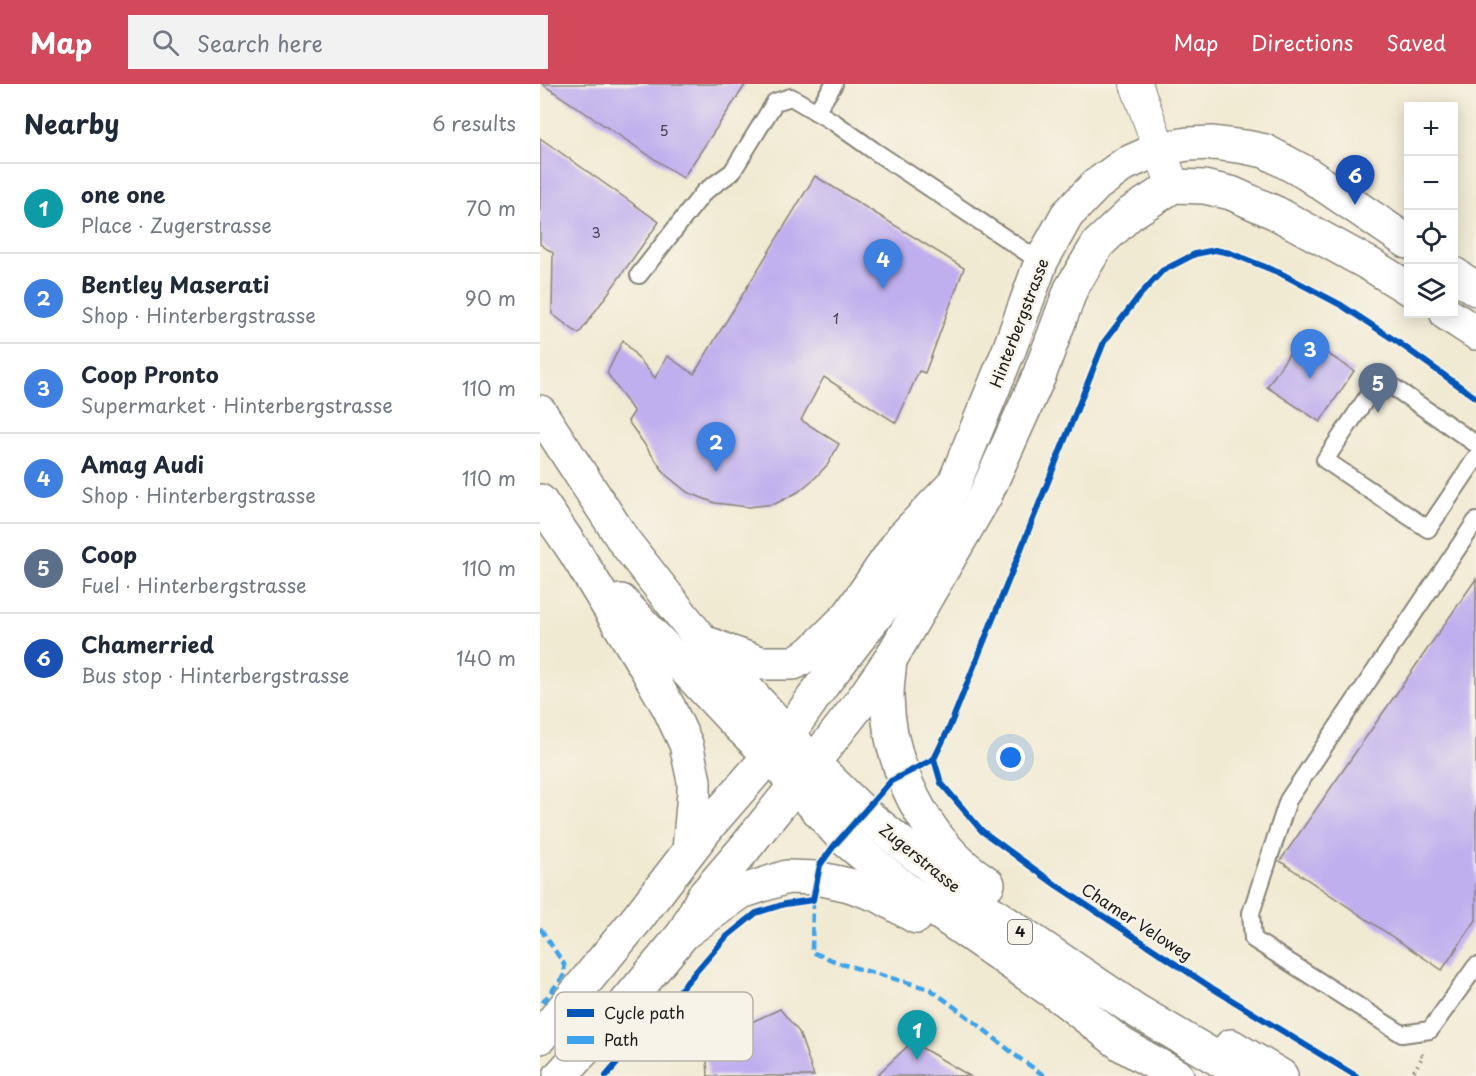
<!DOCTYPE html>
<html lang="en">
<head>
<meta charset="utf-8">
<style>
  :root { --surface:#fff; --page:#f2f2f3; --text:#1f2937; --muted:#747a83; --line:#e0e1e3; --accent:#d1495b }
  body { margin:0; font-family:"Playpen Sans",sans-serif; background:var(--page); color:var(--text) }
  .controls { position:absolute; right:18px; top:18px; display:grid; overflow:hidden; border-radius:0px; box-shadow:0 3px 15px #0003 }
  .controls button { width:54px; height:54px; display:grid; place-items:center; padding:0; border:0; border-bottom:2px solid var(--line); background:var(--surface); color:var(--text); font:30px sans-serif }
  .you { position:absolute; left:471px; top:674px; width:21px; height:21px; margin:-15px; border:4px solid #fff; border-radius:50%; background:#1a73e8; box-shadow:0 0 0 9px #1a73e833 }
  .badge { display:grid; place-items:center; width:39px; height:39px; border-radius:50%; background:var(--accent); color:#fff; font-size:20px; font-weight:700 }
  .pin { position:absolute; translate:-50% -50px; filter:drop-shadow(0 2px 3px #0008) }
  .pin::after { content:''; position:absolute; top:32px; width:21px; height:18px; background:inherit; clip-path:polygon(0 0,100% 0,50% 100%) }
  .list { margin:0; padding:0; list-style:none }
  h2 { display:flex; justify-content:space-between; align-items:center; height:78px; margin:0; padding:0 24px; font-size:26px }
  h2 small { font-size:20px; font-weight:400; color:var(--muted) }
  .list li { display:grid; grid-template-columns:39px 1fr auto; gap:18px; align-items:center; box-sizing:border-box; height:90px; padding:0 24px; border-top:2px solid var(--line) }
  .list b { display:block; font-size:22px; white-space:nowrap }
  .list p { margin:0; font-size:20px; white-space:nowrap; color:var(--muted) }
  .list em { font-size:20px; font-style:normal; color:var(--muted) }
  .icon { flex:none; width:33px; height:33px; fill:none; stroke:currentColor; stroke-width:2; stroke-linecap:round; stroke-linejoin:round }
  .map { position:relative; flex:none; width:936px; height:992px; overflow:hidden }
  header { display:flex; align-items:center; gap:36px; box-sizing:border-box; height:84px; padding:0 30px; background:var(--accent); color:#fff }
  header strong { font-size:28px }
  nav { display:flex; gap:33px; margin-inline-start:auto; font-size:21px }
  .search { width:420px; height:54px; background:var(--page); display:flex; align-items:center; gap:15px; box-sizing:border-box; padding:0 21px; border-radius:0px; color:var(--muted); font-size:22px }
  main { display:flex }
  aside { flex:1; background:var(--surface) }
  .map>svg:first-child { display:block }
  .building { fill:#c0afee }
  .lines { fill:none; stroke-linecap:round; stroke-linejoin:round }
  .lane-casing { stroke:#868378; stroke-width:20 }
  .street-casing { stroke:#868378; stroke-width:34 }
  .secondary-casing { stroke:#868378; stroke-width:36 }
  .primary-casing { stroke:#868378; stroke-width:36 }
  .highway-casing { stroke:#868378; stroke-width:36 }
  .path { stroke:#868378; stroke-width:4; stroke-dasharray:1.5 4.5; stroke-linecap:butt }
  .lane { stroke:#fff; stroke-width:16 }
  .street { stroke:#fff; stroke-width:32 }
  .secondary { stroke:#fff; stroke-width:33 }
  .primary { stroke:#fff; stroke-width:33 }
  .highway { stroke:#fff; stroke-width:33 }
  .quiet { stroke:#3da2ea; stroke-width:4.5; stroke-dasharray:9 4.5; stroke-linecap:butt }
  .cycleway-casing { stroke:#f7f3e8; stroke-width:10 }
  .cycleway { stroke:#0057b8; stroke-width:6 }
  .labels { text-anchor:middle; stroke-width:5; stroke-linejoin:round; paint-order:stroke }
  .number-label { font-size:14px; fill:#454150 }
  .shield { fill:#f7f3e8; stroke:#5e5c59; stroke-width:1.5 }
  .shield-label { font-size:15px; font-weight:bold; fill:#1c1c1c }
  .street-label { font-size:16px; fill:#1c1c1c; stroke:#f7f3e8 }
  .key { fill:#f7f3e8; stroke:#b5b2ab; stroke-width:1.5 }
  .key-label { font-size:16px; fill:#1c1c1c }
</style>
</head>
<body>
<header>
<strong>Map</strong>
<div class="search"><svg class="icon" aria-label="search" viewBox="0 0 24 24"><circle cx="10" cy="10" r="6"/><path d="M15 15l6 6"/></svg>Search here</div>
<nav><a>Map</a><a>Directions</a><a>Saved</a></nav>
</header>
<main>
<aside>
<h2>Nearby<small>6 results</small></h2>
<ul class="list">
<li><span class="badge" style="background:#0f9aa8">1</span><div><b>one one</b><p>Place · Zugerstrasse</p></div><em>70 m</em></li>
<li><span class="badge" style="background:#3f7fe0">2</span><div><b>Bentley Maserati</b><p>Shop · Hinterbergstrasse</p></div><em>90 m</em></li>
<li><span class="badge" style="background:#3f7fe0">3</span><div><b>Coop Pronto</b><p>Supermarket · Hinterbergstrasse</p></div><em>110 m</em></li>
<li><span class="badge" style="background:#3f7fe0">4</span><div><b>Amag Audi</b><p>Shop · Hinterbergstrasse</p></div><em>110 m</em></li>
<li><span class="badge" style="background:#5c6f8a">5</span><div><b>Coop</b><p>Fuel · Hinterbergstrasse</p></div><em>110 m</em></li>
<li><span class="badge" style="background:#1a4fb4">6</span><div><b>Chamerried</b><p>Bus stop · Hinterbergstrasse</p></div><em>140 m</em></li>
</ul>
</aside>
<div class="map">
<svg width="936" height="992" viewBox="0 0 936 992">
  <rect width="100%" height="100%" fill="#f7f3e8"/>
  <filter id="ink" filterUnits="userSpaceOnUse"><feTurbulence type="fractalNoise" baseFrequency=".0167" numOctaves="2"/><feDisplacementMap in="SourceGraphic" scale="12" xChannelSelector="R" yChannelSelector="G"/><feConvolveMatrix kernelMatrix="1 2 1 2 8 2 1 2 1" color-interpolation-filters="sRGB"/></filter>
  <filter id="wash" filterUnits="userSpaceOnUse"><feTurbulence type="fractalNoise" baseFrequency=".008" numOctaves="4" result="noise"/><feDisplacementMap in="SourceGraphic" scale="24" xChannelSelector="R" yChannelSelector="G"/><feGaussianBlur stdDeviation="1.35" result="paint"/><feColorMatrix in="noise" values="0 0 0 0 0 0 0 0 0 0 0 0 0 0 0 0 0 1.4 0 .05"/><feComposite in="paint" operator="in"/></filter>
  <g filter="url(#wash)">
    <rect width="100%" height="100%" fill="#f1ead3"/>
    <g id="blocks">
      <g class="building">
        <polygon points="2,0 206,0 143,94"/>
        <polygon points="0,54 119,138 39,250 12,230 13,169 0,160"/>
        <polygon points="275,92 424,184 385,289 379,287 356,339 284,293 261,336 299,360 288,380 276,393 258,408 235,420 208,423 175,419 147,408 126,391 88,337 94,328 67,289 83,256 115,294 127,272 154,290"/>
        <polygon points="761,252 814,287 780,338 727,303"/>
        <polygon points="936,495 936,836 902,886 740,777"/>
        <polygon points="240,925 259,948 274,992 168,992 166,959"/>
        <polygon points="372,958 430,992 336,992"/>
      </g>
    </g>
  </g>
  <g filter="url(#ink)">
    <use href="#blocks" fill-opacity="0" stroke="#868378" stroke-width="1.5"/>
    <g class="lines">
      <defs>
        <g id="lane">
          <polyline points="276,28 294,0"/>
          <polyline points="99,191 164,108 192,88 235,18 251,13 295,39 333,66 501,178"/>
          <polyline points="936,360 840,294 785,376 888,445 936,374"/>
          <polyline points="936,437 748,716 711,829 713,855 862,950 890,946 936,882"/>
        </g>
        <polyline id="street" points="596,0 633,102"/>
        <g id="secondary">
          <polyline points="914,190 936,205"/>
          <polyline points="907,230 936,249"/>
          <polyline points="248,650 283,600 359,502 414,400 469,266 501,178 527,131 556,101 585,80 619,65 648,60 673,59 705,63 725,67 766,89 868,158"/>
          <polyline points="273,679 320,619 350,576 445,412 499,292 531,205 558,160 591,129 633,102 664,103 691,109 736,129 831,181 868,204"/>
        </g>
        <g id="primary">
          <path d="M350 576C349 588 347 600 347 612 348 673 378 740 423 781 431 788 440 794 448 800"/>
          <polyline points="230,672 302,753 365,805 526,917 581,960 637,992"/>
          <polyline points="144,849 201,808 247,793 277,794 309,801 340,812 376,833"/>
          <polyline points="0,953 97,835 170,740 248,650 273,679 324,729 428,813 595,926 707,992"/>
          <polyline points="691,962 741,992"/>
          <polyline points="20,992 76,931 144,849 163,813 205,764 269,684"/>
        </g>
        <g id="highway">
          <polyline points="0,328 84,457 162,557 248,650"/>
          <polyline points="0,417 35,468 109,589 129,624 146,660 154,697 154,709 149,767"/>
          <polyline points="81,517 192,635 230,672"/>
          <polyline points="172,561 189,568 221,579 254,579 272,568 309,531 362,454 414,400"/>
        </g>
      </defs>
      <use href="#lane" class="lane-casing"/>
      <use href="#street" class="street-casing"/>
      <use href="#secondary" class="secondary-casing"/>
      <use href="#primary" class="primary-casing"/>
      <use href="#highway" class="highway-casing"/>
      <polyline class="path" points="871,992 883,972 881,970"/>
      <use href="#lane" class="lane"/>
      <use href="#street" class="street"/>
      <use href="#secondary" class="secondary"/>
      <use href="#primary" class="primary"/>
      <use href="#highway" class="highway"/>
      <g class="quiet">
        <polyline points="273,816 272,868 302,880 390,905 432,936 479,974 505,992"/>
        <polyline points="0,844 24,880 25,890 0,922"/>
      </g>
      <defs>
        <g id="cycleway">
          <polyline points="394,675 401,699 442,747 516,801 672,904 816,992"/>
          <polyline points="66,992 185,854 216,829 245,820 273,816 280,781 293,763 351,697 394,675 410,642 564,258 599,212 622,187 655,170 675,166 690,169 740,189 801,221 859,259 936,314"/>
        </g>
      </defs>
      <use href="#cycleway" class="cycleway-casing"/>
      <use href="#cycleway" class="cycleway"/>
    </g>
  </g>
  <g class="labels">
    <g class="number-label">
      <text x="124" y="52">5</text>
      <text x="56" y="154">3</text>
      <text x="296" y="240">1</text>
    </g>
    <rect class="shield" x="468" y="836" width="24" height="24" rx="4.5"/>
    <g class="shield-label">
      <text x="480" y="853">4</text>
    </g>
    <g class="street-label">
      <text transform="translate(479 239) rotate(-69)" y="6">Hinterbergstrasse</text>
      <text transform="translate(380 774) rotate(39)" y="6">Zugerstrasse</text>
      <text transform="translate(597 838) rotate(33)" y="6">Chamer Veloweg</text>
    </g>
  </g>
  <rect x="15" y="908" width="198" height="69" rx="9" class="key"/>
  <rect x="27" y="925" width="27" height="8" fill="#0057b8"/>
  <rect x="27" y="952" width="27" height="8" fill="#3da2ea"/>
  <g class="key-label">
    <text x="64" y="935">Cycle path</text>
    <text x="64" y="962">Path</text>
  </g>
</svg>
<div class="controls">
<button>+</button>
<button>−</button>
<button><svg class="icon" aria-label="locate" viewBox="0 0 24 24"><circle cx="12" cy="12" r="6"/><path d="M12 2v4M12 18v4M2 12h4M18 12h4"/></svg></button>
<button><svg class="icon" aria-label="layers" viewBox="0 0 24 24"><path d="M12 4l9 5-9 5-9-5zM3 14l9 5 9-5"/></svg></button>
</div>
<div class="you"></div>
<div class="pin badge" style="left:377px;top:976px;background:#0f9aa8">1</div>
<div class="pin badge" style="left:176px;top:388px;background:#3f7fe0">2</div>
<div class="pin badge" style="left:770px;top:295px;background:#3f7fe0">3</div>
<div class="pin badge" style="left:343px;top:205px;background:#3f7fe0">4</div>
<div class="pin badge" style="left:838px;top:329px;background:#5c6f8a">5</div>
<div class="pin badge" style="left:815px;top:121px;background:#1a4fb4">6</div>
</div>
</main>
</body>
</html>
